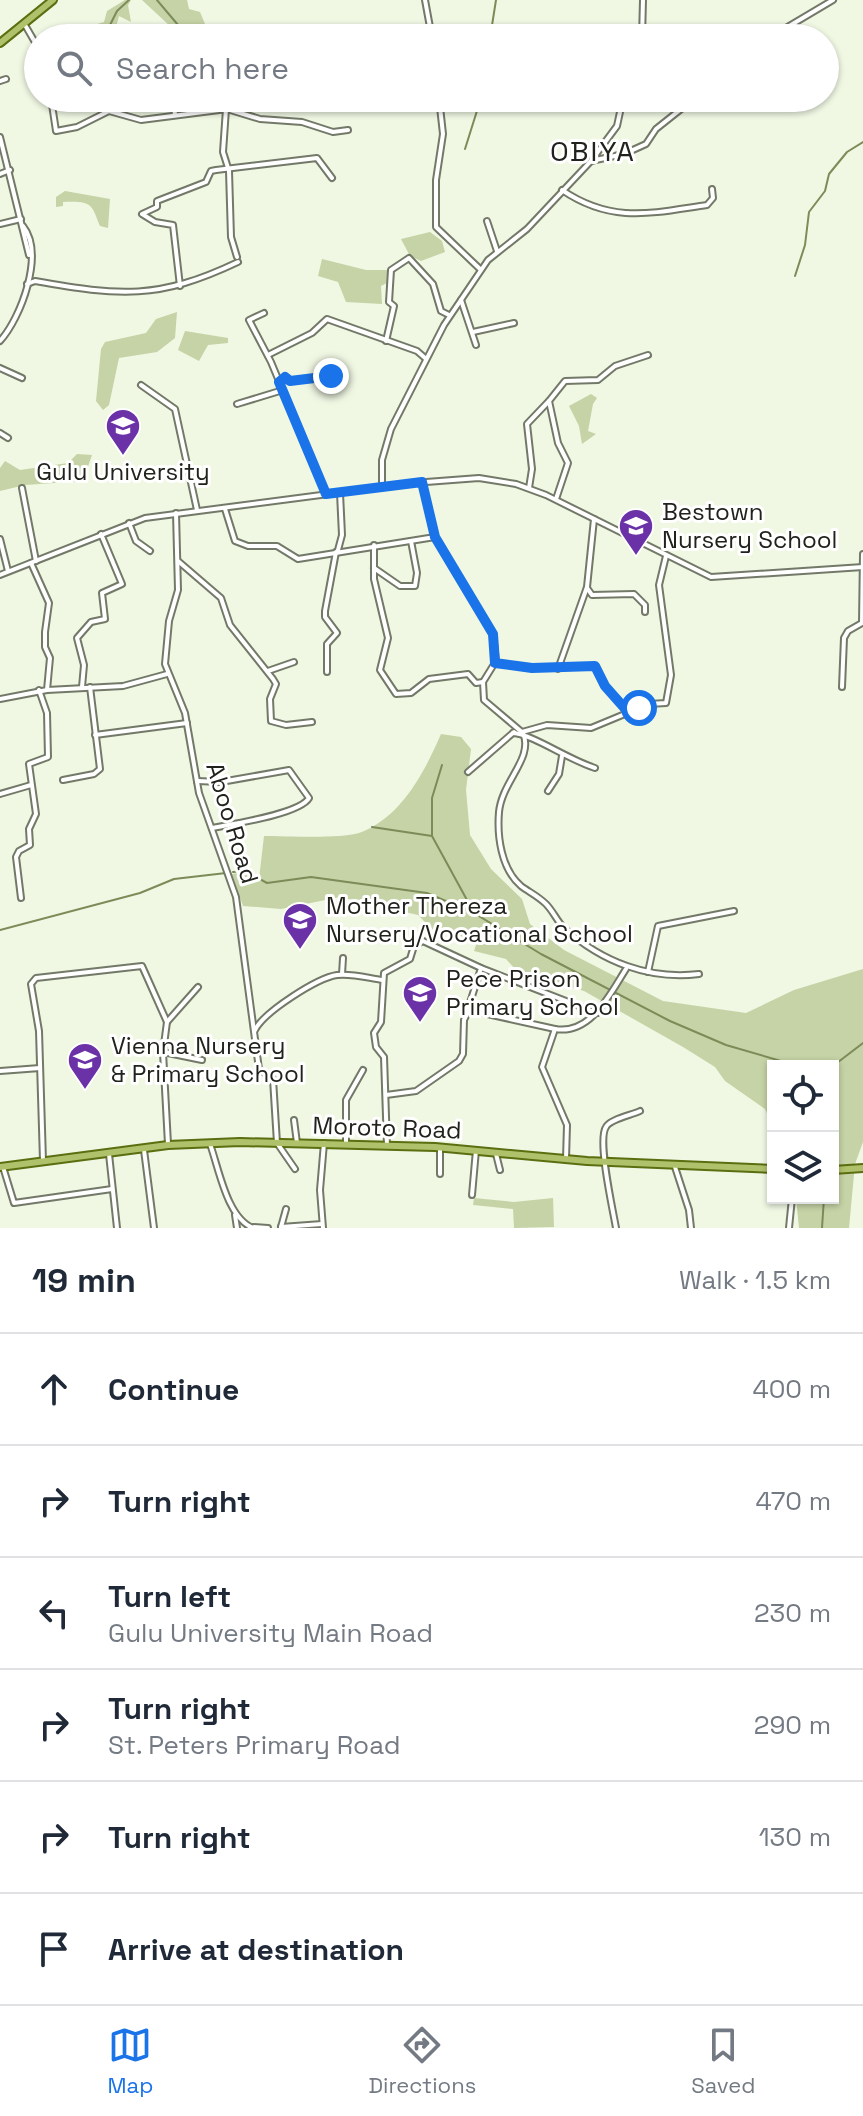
<!DOCTYPE html>
<html lang="en">
<head>
<meta charset="utf-8">
<style>
  :root { --surface:#fff; --page:#f6f6f7; --text:#1f2937; --muted:#747a83; --line:#e0e1e3; --accent:#1a73e8 }
  body { margin:0; font-family:"Space Grotesk",sans-serif; background:var(--page); color:var(--text) }
  .controls { position:absolute; right:24px; bottom:24px; display:grid; overflow:hidden; border-radius:0px; box-shadow:0 2px 6px #0004 }
  .controls button { width:72px; height:72px; display:grid; place-items:center; padding:0; border:0; border-bottom:2px solid var(--line); background:var(--surface); color:var(--text); font:40px sans-serif }
  .stop { position:absolute; width:24px; height:24px; margin:-18px; border:6px solid #1a73e8; border-radius:50%; background:#fff }
  .stop.end { background:#1a73e8; border-color:#fff; box-shadow:0 2px 8px #0008 }
  .list { margin:0; padding:0; list-style:none }
  h2 { display:flex; justify-content:space-between; align-items:center; height:104px; margin:0; padding:0 32px; font-size:34px }
  h2 small { font-size:26px; font-weight:400; color:var(--muted) }
  .list li { display:grid; grid-template-columns:52px 1fr auto; gap:24px; align-items:center; box-sizing:border-box; height:112px; padding:0 32px; border-top:2px solid var(--line) }
  .list b { display:block; font-size:30px; white-space:nowrap }
  .list p { margin:0; font-size:26px; white-space:nowrap; color:var(--muted) }
  .list em { font-size:26px; font-style:normal; color:var(--muted) }
  .icon { flex:none; width:44px; height:44px; fill:none; stroke:currentColor; stroke-width:2; stroke-linecap:round; stroke-linejoin:round }
  .map { position:relative; flex:none; width:863px; height:1228px; overflow:hidden }
  .search { position:absolute; background:var(--surface); box-shadow:0 2px 6px #0004; left:24px; right:24px; top:24px; height:88px; display:flex; align-items:center; gap:20px; box-sizing:border-box; padding:0 28px; border-radius:44px; color:var(--muted); font-size:30px }
  .sheet { height:776px; background:var(--surface) }
  nav { display:flex; justify-content:space-around; align-items:center; box-sizing:border-box; height:112px; border-top:2px solid var(--line); background:var(--surface); font-size:22px; color:var(--muted) }
  nav a { display:grid; justify-items:center; gap:4px }
  nav .on { color:var(--accent) }
  .map>svg:first-child { display:block }
  .green { fill:#c5d3a6 }
  .lines { fill:none; stroke-linecap:round; stroke-linejoin:round }
  .stream { stroke:#7c8b58; stroke-width:2 }
  .minor-casing { stroke:#737968; stroke-width:8 }
  .major-casing { stroke:#5b6e10; stroke-width:10 }
  .minor { stroke:#fff; stroke-width:4 }
  .major { stroke:#b0c16c; stroke-width:6 }
  .route { stroke:#1a73e8; stroke-width:10 }
  .labels { text-anchor:middle; stroke-width:6; stroke-linejoin:round; paint-order:stroke }
  .poi-label { font-size:24px; fill:#20221b; stroke:#fff; text-anchor:start }
  .street-label { font-size:24px; fill:#20221b; stroke:#fff }
  .quarter-label { font-size:28px; letter-spacing:2px; fill:#20221b; stroke:#fff }
</style>
</head>
<body>
<div class="map">
<svg width="863" height="1228" viewBox="0 0 863 1228">
  <rect width="100%" height="100%" fill="#f0f7e3"/>
  <g class="green">
    <polygon points="125,0 131,0 128,5 131,22 119,16 113,38 102,38 94,33 94,25 104,22 107,11"/>
    <polygon points="142,0 187,0 189,9 200,12 205,24 211,25 216,33 230,34 231,38 175,38 173,32 173,38 159,38 158,30 162,25 171,27"/>
    <path d="M65 191 110 199 108 228 100 226C91 204 93 201 63 202V206L56 207V197Z"/>
    <polygon points="430,232 442,241 445,252 421,261 410,256 401,239"/>
    <polygon points="322,259 366,270 389,270 389,282 381,286 382,304 346,302 338,282 318,276"/>
    <polygon points="177,312 175,338 157,352 119,358 109,405 103,410 96,401 101,349 105,342 146,333 156,319"/>
    <polygon points="185,331 228,338 228,343 208,345 199,361 178,350"/>
    <polygon points="591,394 597,398 593,404 588,431 596,434 582,444 579,426 569,406"/>
    <polygon points="77,454 92,455 83,481 25,485 0,491 0,468 5,461 20,470 68,463"/>
    <path d="M441 734 461 737 471 749 466 790 470 835 491 869 522 899 530 924 564 950 663 1001 746 1013 794 990 863 969V1142L855 1164 849 1228H799L796 1198H833V1066H773V1127L765 1109 725 1081 715 1067 683 1047 584 991 516 970 506 959 474 951 476 945 446 927 433 930 418 915 340 897 281 909 243 906 232 874 245 872 259 879 264 836C287 836 340 839 359 833 401 818 424 773 441 734Z"/>
    <polygon points="474,1198 514,1202 553,1198 554,1227 514,1228 513,1209 473,1205"/>
  </g>
  <g class="lines">
    <g class="stream">
      <polyline points="157,0 189,38"/>
      <polyline points="107,31 117,11 129,0"/>
      <polyline points="490,38 496,0"/>
      <polyline points="465,149 481,98"/>
      <polyline points="795,276 805,245 809,212 825,191 829,174 847,152 863,142"/>
      <polyline points="372,827 432,836 473,911"/>
      <polyline points="432,835 432,798 442,765"/>
      <polyline points="233,872 245,871 267,883 311,877 427,893 474,913 541,954 670,1021 726,1045 798,1066"/>
      <polyline points="0,930 140,893 174,879 226,873"/>
      <polyline points="833,1066 863,1043"/>
      <polyline points="822,1228 824,1198"/>
    </g>
    <defs>
      <g id="minor">
        <polyline points="425,0 432,38"/>
        <polyline points="25,25 36,44 38,63"/>
        <polyline points="642,38 643,0"/>
        <polyline points="769,38 833,0"/>
        <polyline points="0,81 6,79"/>
        <polyline points="51,98 56,131 77,127 109,111 141,120 227,109 260,119 302,122 333,132 348,130"/>
        <polyline points="173,98 175,115"/>
        <polyline points="439,98 443,134 436,180 436,227 480,269"/>
        <polyline points="602,98 621,105"/>
        <polyline points="528,107 532,100 563,106 584,98"/>
        <polyline points="226,109 223,152 229,171 231,237 237,257"/>
        <polyline points="0,137 29,255"/>
        <polyline points="591,161 624,154 646,144 656,129 695,98"/>
        <polyline points="0,174 10,170"/>
        <path d="M562 190C612 224 652 213 707 205L713 198 712 189"/>
        <polyline points="487,221 497,251"/>
        <polyline points="0,224 21,219"/>
        <path d="M27 284 35 281C120 296 158 300 238 262"/>
        <polyline points="180,286 173,225 155,222 142,214 157,207 157,201 206,182 211,171 216,170 317,158 332,178"/>
        <polyline points="461,300 476,345"/>
        <polyline points="264,313 249,320 271,362 326,494"/>
        <polyline points="473,332 514,323"/>
        <path d="M0 341C21 318 45 254 23 226"/>
        <polyline points="386,341 394,306 389,302 391,270 409,258 433,284 441,311 449,315"/>
        <polyline points="268,355 312,333 327,319 417,351 425,358"/>
        <polyline points="0,368 22,378"/>
        <polyline points="279,382 285,377 290,381 339,375"/>
        <polyline points="141,385 175,409 197,510"/>
        <polyline points="237,404 283,390"/>
        <polyline points="0,433 8,438"/>
        <path d="M422 482 435 537 493 634 496 661 483 682 484 700 523 733C534 758 502 781 499 812 497 836 501 869 521 886 529 892 538 896 546 904 553 911 557 921 564 928 602 962 649 980 699 974"/>
        <polyline points="382,487 382,460 391,429 444,325 488,260 527,229 591,161 617,126 623,98"/>
        <polyline points="22,488 36,561"/>
        <polyline points="529,488 532,469 527,424 549,401"/>
        <polyline points="556,499 568,463 558,443 549,401 565,381 598,380 615,366 648,355"/>
        <polyline points="225,509 235,541 248,546 277,546 298,559 435,537"/>
        <polyline points="176,513 178,590 169,621 165,664 185,713 199,793 236,897 259,1069 273,1079 277,1143 295,1169"/>
        <polyline points="129,523 136,541 150,551"/>
        <polyline points="0,539 8,571"/>
        <polyline points="374,545 374,579 388,638 380,670 396,694 411,693 429,679 468,674 476,683 483,682"/>
        <polyline points="338,550 342,535 340,493"/>
        <polyline points="178,561 221,598 230,625 273,679 276,684 270,699 271,721 286,725 312,722"/>
        <polyline points="374,568 400,586 415,586 417,573 411,541"/>
        <polyline points="0,575 145,518 413,483 479,478 516,484 546,495 711,577 863,567"/>
        <polyline points="587,588 592,595 634,594 645,605 645,612"/>
        <polyline points="495,663 532,668 595,666 605,686 628,711"/>
        <polyline points="558,669 587,587 594,519"/>
        <polyline points="268,671 294,662"/>
        <polyline points="327,672 327,644 337,633 325,617 325,611 336,552"/>
        <polyline points="82,687 84,665 77,638 91,622 105,619 102,593 122,584 101,534"/>
        <polyline points="842,687 844,638 848,631 862,623 863,554"/>
        <polyline points="47,690 123,686 167,674"/>
        <polyline points="0,699 47,690 50,658 45,647 45,632 49,603 31,563"/>
        <polyline points="522,732 547,725 591,728 649,704 666,703 671,675 659,585 666,556"/>
        <path d="M513 733C532 734 569 760 595 768"/>
        <polyline points="95,735 187,723"/>
        <polyline points="468,772 514,732"/>
        <polyline points="63,780 94,774 100,769 90,687"/>
        <path d="M197 781 221 782 289 770 309 798C300 814 232 824 212 828"/>
        <polyline points="548,791 559,774 562,756"/>
        <polyline points="0,794 31,785"/>
        <polyline points="21,898 16,857 19,851 30,845 29,829 36,814 29,764 48,757 47,713 39,690"/>
        <polyline points="481,968 597,1013"/>
        <polyline points="648,972 658,926 734,911"/>
        <polyline points="342,974 343,958"/>
        <polyline points="167,1022 198,987"/>
        <path d="M255 1030C264 1012 317 978 337 975 351 973 368 978 382 980"/>
        <polyline points="163,1052 202,1060"/>
        <polyline points="0,1071 40,1068"/>
        <polyline points="386,1095 416,1091 459,1061 463,1054 464,1020 469,1010 555,1029"/>
        <polyline points="294,1120 297,1143"/>
        <path d="M210 1144C219 1169 227 1218 253 1228"/>
        <polyline points="346,1145 346,1100 363,1070"/>
        <polyline points="387,1146 384,1057 376,1047 374,1033 381,1022 384,973 410,959 414,946 423,941 481,968 467,1012"/>
        <polyline points="144,1150 154,1228"/>
        <polyline points="109,1154 117,1228"/>
        <polyline points="496,1154 500,1170"/>
        <path d="M566 1159 567 1125 542 1067 555 1029C591 1035 610 994 626 969"/>
        <polyline points="43,1161 39,1031 31,984 36,978 142,966 167,1022 163,1052 168,1144"/>
        <polyline points="674,1164 689,1210 691,1228"/>
        <polyline points="3,1167 14,1203 112,1189"/>
        <polyline points="440,1174 440,1148"/>
        <polyline points="472,1195 476,1150"/>
        <polyline points="235,1215 237,1228"/>
        <polyline points="254,1227 268,1228"/>
        <polyline points="281,1227 322,1224"/>
        <polyline points="281,1227 286,1209"/>
        <polyline points="323,1228 320,1190 324,1143"/>
        <path d="M616 1228C613 1210 597 1140 606 1127 610 1119 632 1115 640 1111"/>
        <polyline points="789,1228 792,1198"/>
      </g>
      <g id="major">
        <polyline points="0,43 53,0"/>
        <polyline points="0,1167 168,1145 240,1142 435,1147 587,1161 773,1169"/>
        <polyline points="833,1170 863,1168"/>
      </g>
    </defs>
    <use href="#minor" class="minor-casing"/>
    <use href="#major" class="major-casing"/>
    <use href="#minor" class="minor"/>
    <use href="#major" class="major"/>
  </g>
  <g class="lines">
    <polyline class="route" points="331,376 290,381 285,377 279,382 326,494 422,482 435,537 493,634 495,663 532,668 595,666 605,686 628,712 639,708"/>
  </g>
  <defs>
    <symbol id="university-pin" viewBox="-11 -11 22 30"><path d="M0 17L-7.5 6A9.5 9.5 0 1 1 7.5 6Z" fill="#6b32a8" stroke="#fff"/><path d="M0-5L7-2L0 1L-7-2ZM-4 1L0 2.5L4 1V4Q0 6-4 4Z" fill="#fff"/></symbol>
    <symbol id="school-pin" viewBox="-11 -11 22 30"><path d="M0 17L-7.5 6A9.5 9.5 0 1 1 7.5 6Z" fill="#6b32a8" stroke="#fff"/><path d="M0-5L7-2L0 1L-7-2ZM-4 1L0 2.5L4 1V4Q0 6-4 4Z" fill="#fff"/></symbol>
  </defs>
  <g fill-rule="evenodd">
    <use href="#university-pin" x="103" y="406" width="40" height="54"/>
    <use href="#school-pin" x="616" y="506" width="40" height="54"/>
    <use href="#school-pin" x="280" y="900" width="40" height="54"/>
    <use href="#school-pin" x="400" y="973" width="40" height="54"/>
    <use href="#school-pin" x="65" y="1040" width="40" height="54"/>
  </g>
  <g class="labels">
    <g class="poi-label">
      <text x="123" y="480" text-anchor="middle">Gulu University</text>
      <text x="662" y="520">Bestown<tspan x="662" dy="28">Nursery School</tspan></text>
      <text x="326" y="914">Mother Thereza<tspan x="326" dy="28">Nursery/Vocational School</tspan></text>
      <text x="446" y="987">Pece Prison<tspan x="446" dy="28">Primary School</tspan></text>
      <text x="111" y="1054">Vienna Nursery<tspan x="111" dy="28">&amp; Primary School</tspan></text>
    </g>
    <g class="street-label">
      <text transform="translate(232 823) rotate(73)" y="8">Aboo Road</text>
      <text transform="translate(387 1128) rotate(2)" y="8">Moroto Road</text>
    </g>
    <g class="quarter-label">
      <text x="593" y="161">OBIYA</text>
    </g>
  </g>
</svg>
<div class="controls">
<button><svg class="icon" aria-label="locate" viewBox="0 0 24 24"><circle cx="12" cy="12" r="6"/><path d="M12 2v4M12 18v4M2 12h4M18 12h4"/></svg></button>
<button><svg class="icon" aria-label="layers" viewBox="0 0 24 24"><path d="M12 4l9 5-9 5-9-5zM3 14l9 5 9-5"/></svg></button>
</div>
<div class="stop" style="left:639px;top:708px"></div>
<div class="stop end" style="left:331px;top:376px"></div>
<div class="search"><svg class="icon" aria-label="search" viewBox="0 0 24 24"><circle cx="10" cy="10" r="6"/><path d="M15 15l6 6"/></svg>Search here</div>
</div>
<section class="sheet">
<h2>19 min<small>Walk · 1.5 km</small></h2>
<ul class="list">
<li><svg class="icon" aria-label="ahead" viewBox="0 0 24 24"><path d="M12 20V5M6 11l6-6 6 6"/></svg><div><b>Continue</b></div><em>400 m</em></li>
<li><svg class="icon" aria-label="right" viewBox="0 0 24 24"><path d="M7 20v-9h11M14 6l5 5-5 5"/></svg><div><b>Turn right</b></div><em>470 m</em></li>
<li><svg class="icon" aria-label="left" viewBox="0 0 24 24"><path d="M17 20v-9H6M10 6l-5 5 5 5"/></svg><div><b>Turn left</b><p>Gulu University Main Road</p></div><em>230 m</em></li>
<li><svg class="icon" aria-label="right" viewBox="0 0 24 24"><path d="M7 20v-9h11M14 6l5 5-5 5"/></svg><div><b>Turn right</b><p>St. Peters Primary Road</p></div><em>290 m</em></li>
<li><svg class="icon" aria-label="right" viewBox="0 0 24 24"><path d="M7 20v-9h11M14 6l5 5-5 5"/></svg><div><b>Turn right</b></div><em>130 m</em></li>
<li><svg class="icon" aria-label="arrive" viewBox="0 0 24 24"><path d="M6 21V4h12l-3 4 3 4H6"/></svg><div><b>Arrive at destination</b></div></li>
</ul>
</section>
<nav>
<a class="on"><svg class="icon" aria-label="map" viewBox="0 0 24 24"><path d="M3 6l6-2 6 2 6-2v14l-6 2-6-2-6 2zM9 4v14M15 6v14"/></svg>Map</a>
<a><svg class="icon" aria-label="directions" viewBox="0 0 24 24"><path d="M12 3l9 9-9 9-9-9zM9 14v-3h6M13 9l2 2-2 2"/></svg>Directions</a>
<a><svg class="icon" aria-label="saved" viewBox="0 0 24 24"><path d="M7 4h10v16l-5-4-5 4z"/></svg>Saved</a>
</nav>
</body>
</html>
